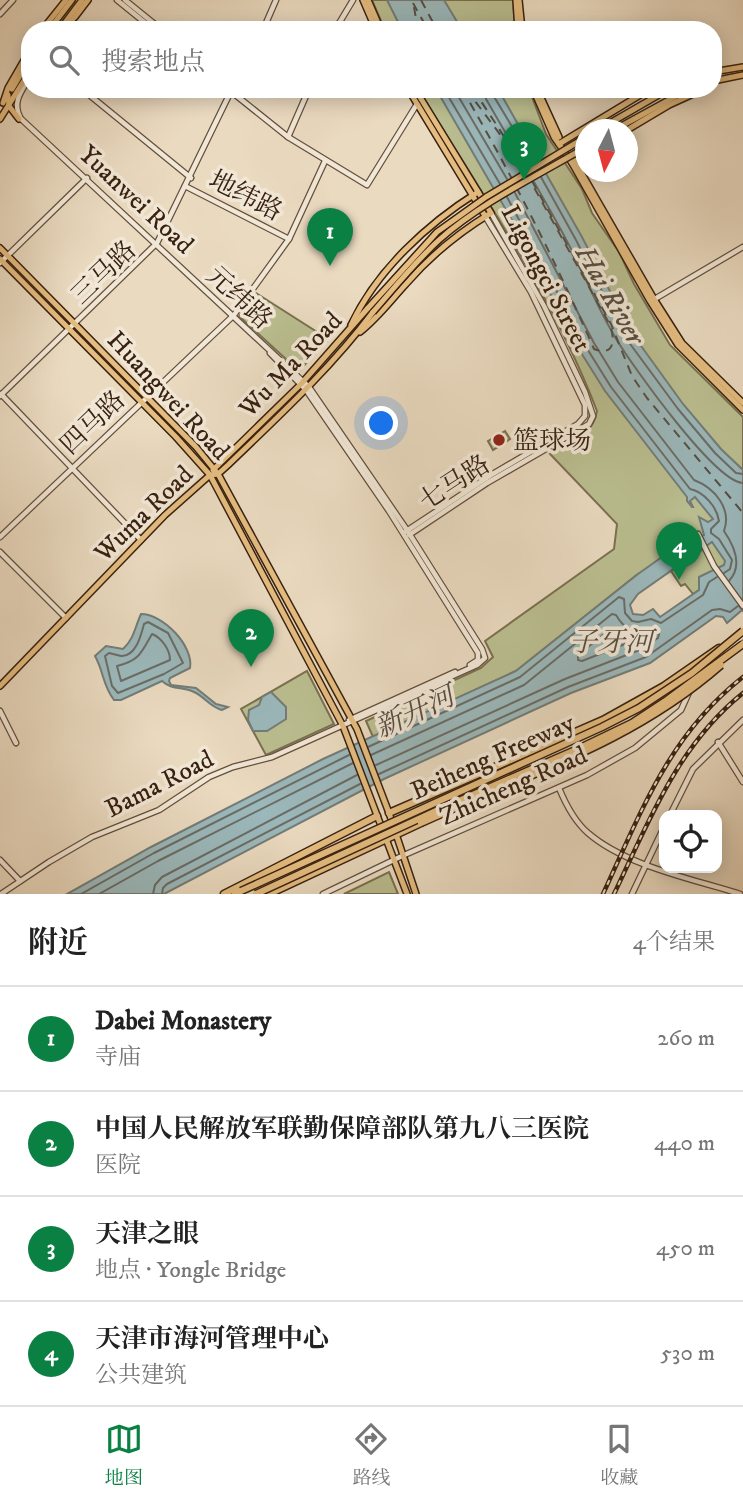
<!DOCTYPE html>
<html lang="zh">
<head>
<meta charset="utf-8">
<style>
  :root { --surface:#fff; --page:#f2f2f2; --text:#222; --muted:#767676; --line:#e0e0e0; --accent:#0b8043 }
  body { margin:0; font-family:"IM FELL DW Pica","Noto Serif SC",serif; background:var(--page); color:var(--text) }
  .controls { position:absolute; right:21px; bottom:21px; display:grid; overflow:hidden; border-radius:14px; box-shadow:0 4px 18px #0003 }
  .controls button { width:63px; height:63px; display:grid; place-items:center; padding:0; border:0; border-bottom:2px solid var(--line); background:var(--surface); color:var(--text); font:35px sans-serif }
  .compass { position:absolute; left:575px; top:119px; width:63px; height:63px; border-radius:50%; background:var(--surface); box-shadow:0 4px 18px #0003; rotate:186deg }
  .you { position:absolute; left:382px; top:424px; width:24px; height:24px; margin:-18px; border:5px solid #fff; border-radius:50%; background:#1a73e8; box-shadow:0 0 0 10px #1a73e833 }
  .badge { display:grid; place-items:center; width:46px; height:46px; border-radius:50%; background:var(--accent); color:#fff; font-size:23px; font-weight:700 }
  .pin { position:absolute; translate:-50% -58px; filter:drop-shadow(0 2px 4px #0008) }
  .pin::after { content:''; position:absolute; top:37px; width:24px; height:21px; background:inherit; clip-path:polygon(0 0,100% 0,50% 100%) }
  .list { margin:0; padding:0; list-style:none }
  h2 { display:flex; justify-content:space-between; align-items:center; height:91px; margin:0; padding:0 28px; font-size:30px }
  h2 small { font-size:23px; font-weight:400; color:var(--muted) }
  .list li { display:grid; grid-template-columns:46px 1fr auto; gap:21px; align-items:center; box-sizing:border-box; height:105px; padding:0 28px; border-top:2px solid var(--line) }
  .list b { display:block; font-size:26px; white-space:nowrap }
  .list p { margin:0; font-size:23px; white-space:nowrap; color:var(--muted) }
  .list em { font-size:23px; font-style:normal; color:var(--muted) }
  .icon { flex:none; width:38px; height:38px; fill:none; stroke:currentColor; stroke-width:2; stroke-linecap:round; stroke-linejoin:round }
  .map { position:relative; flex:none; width:743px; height:894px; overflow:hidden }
  .search { position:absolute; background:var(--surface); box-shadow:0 4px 18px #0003; left:21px; right:21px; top:21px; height:77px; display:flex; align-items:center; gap:18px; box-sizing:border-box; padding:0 24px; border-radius:28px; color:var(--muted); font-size:26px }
  .sheet { height:511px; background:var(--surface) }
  nav { display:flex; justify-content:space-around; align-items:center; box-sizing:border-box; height:98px; border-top:2px solid var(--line); background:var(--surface); font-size:19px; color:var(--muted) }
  nav a { display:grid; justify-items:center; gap:4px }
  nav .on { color:var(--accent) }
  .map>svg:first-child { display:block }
  .green { fill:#babe90; stroke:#797050; stroke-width:2 }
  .water { fill:#9bb8bb; stroke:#737c77; stroke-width:2; fill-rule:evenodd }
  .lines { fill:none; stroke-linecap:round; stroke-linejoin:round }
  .shore { stroke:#6a6c66; stroke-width:2 }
  .ferry { stroke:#564e43; stroke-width:2; stroke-dasharray:9 7; stroke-linecap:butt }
  .minor-casing { stroke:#644f3c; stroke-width:7 }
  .major-casing { stroke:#382110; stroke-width:8 }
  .highway-casing { stroke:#382110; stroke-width:9 }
  .minor { stroke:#f1e7d6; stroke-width:4.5 }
  .major { stroke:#e5bd80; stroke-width:5 }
  .highway { stroke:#e5bd80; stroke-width:6 }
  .rail-casing { stroke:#382110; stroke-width:4.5 }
  .rail { stroke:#f1e7d6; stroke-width:2; stroke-dasharray:5; stroke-linecap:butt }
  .major-bridge-casing { stroke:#382110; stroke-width:8; stroke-linecap:butt }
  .highway-bridge-casing { stroke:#382110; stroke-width:9; stroke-linecap:butt }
  .major-bridge { stroke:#e5bd80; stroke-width:5 }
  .highway-bridge { stroke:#e5bd80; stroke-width:6 }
  .poi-dot { fill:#8f2418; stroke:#f1e7d6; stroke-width:2.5 }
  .labels { text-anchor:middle; stroke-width:7; stroke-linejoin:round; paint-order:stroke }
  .street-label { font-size:26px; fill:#382110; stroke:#f1e7d6 }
  .poi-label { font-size:26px; fill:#382110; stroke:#f1e7d6; text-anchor:start }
  .water-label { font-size:28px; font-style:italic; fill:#564e43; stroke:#f1e7d6 }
</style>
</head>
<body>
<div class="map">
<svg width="743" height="894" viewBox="0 0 743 894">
  <rect width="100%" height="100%" fill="#eadac0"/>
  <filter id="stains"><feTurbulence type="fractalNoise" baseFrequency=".00286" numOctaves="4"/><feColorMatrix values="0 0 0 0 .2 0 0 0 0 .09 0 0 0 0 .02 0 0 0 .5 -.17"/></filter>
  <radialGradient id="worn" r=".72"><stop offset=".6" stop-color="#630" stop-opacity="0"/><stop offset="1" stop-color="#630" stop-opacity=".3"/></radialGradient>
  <g class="green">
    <polygon points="372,0 513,0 515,30 385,30"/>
    <path d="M418 89H529L546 134 582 189 592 213 619 252 634 284 670 345 743 417V611L715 571 701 582 699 590 693 594 685 584 681 586 671 571 702 550 638 574 516 671 373 737 366 721 481 668 493 657 485 641 614 549 617 524 550 454C569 443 594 435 597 411 553 296 482 194 418 89Z"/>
    <polygon points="256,293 328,339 299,371 239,316"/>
    <polygon points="505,431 510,439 493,450 488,441"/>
    <polygon points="307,671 334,724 266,755 241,709"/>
    <polygon points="389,872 398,894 344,894"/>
  </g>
  <g class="water">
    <polygon points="387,0 444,0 462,30 402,30"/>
    <path d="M436 89H498L582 237 631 332 683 404 721 449 743 470V602L739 606 742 610 727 623 723 617 716 616 650 663 571 693 384 779 164 894H67L151 847 323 759 516 671 638 574 693 535 696 539 704 535 699 517 708 522 713 519 695 497 690 501 693 507H692L687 501V497L605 391 580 351 513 222ZM712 542 725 561 724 565 699 577V590L660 617 653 609 643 615 633 614 630 605 638 594Z"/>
    <path d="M141 614C163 614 194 646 190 668L170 678 169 681 171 685 196 688 216 704 228 707 222 710C209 706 205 697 194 692 182 686 173 691 162 681L121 700H114C102 684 104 672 95 656L106 646 123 649C134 639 135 627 141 614Z"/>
    <polygon points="271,692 286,707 286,719 267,731 253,731 248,720 249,710 259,705 262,697"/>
  </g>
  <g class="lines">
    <g class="shore">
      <polyline points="444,89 500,184"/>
      <polyline points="454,89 507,179"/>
      <polyline points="484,89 486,99 526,168"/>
      <polyline points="492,89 493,95 534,163"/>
      <polyline points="541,177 576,240 625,337 678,409 715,453 736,473 743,474"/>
      <path d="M534 182C546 203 559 225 570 247 586 278 599 312 618 342 635 369 715 482 743 483"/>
      <path d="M515 193 594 343 618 382 694 480C715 488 732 509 724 531 735 547 743 566 729 581"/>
      <path d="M507 197 586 347 611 387 690 489C704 492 717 507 719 521L711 529V533L719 539 732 560 730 569 724 573"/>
      <path d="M148 622 168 633 183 663 164 674 118 693 112 686 105 656 109 653C113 654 117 655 121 656 136 657 141 635 144 624Z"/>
      <polygon points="609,630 613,630 625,639 625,644 582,661 578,660 578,655"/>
      <path d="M152 634C162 638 170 650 170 660L121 681 117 666C140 660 141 653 152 634Z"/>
      <polyline points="368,747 520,677 619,597 624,599 625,613 632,621 638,622 651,619 661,623 703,595 709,582 717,577"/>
      <path d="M371 755 524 685 612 614 616 615C630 639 640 625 659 634L658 638 642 649 565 679 376 765"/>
      <polyline points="379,774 568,687 646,657 712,610 720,609 730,612 738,606"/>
      <polyline points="81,894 154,853 349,755"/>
      <polyline points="99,894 158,861 353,763"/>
      <polyline points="153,894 155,885 162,877 357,775"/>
      <polyline points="162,894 163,888 167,884 360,784"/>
    </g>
    <g class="ferry">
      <polyline points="421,0 437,30"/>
      <polyline points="413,3 428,30"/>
      <polyline points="414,7 418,30"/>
      <path d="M462 89C511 173 555 260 594 349 615 357 615 339 610 325L531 182"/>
      <polyline points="466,89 517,157 525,171"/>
      <polyline points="473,89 526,170"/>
      <polyline points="532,181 611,324 632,376 647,398 743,513"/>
    </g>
    <defs>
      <g id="minor">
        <polyline points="117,0 154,30"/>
        <polyline points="125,0 162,30"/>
        <polyline points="0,14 13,0"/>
        <polyline points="263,30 276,0"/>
        <polyline points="335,30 353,0"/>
        <polyline points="82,89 191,178"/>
        <polyline points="228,89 288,137 367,185 417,104"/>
        <path d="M20 117C12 101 22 91 30 77"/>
        <polyline points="288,137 309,89"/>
        <polyline points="185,186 289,239"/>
        <polyline points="0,263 87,178"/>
        <polyline points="653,300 743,247"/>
        <polyline points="270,353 306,390 389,511 478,653 478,660 470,665"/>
        <polyline points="1,394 141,540"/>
        <polyline points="0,396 157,243 232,89"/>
        <polyline points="405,532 491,475 578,424 585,416 585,405 531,292 485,216"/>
        <polyline points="698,534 714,566 743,606"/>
        <polyline points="409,535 487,483 589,424 593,416 585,392 544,306 491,213"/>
        <polyline points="0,537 234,315 289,239 325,161"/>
        <polyline points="0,552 66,618"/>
        <polyline points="694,679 696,674 743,636"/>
        <polyline points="0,711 16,743"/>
        <polyline points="349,720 455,672"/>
        <polyline points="718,742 743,782"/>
        <path d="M559 788C566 805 574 821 588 833 626 866 693 879 740 894"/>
        <polyline points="670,815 693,769 743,720"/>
        <polyline points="0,860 20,881"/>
        <polyline points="1,894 49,862 92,837 159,810 209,777 233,767 272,757 477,665 485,658 482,649 407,530 309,387 18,116"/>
        <polyline points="323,894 402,856 587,775 635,748 681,710 690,690"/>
        <polyline points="632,894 664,827"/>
      </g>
      <g id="major">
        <polyline points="363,0 376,30"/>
        <polyline points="368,0 381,30"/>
        <polyline points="516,0 518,30"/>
        <polyline points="519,0 522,30"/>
        <polyline points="64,24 82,0"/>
        <polyline points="42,30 66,0"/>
        <polyline points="49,30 72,0"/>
        <polyline points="61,30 75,17 88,0"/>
        <polyline points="713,72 743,67"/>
        <polyline points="713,81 743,75"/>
        <polyline points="12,89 30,59"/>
        <polyline points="408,89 485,216"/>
        <polyline points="533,89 554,137 572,163 650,301 678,345 743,410"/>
        <polyline points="537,89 559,137"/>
        <polyline points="8,95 9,106 19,119"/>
        <polyline points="3,103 8,88 30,50"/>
        <polyline points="0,119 30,71"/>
        <polyline points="598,130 669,89"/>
        <polyline points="614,130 689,89"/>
        <polyline points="627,130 669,105 704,89"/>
        <polyline points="559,144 650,89"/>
        <polyline points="574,160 654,299 682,343 743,403"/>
        <polyline points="572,163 586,155"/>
        <polyline points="0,248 196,447 218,474 357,729 389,813 416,894"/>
        <polyline points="0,259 176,437 210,475 343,726 407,894"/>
        <path d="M351 325C377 270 427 224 478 192"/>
        <path d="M360 332C378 318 391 300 406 284 431 255 458 233 491 213L415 89"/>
        <polyline points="213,470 301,384 368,308"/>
        <path d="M0 686 165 515 210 475 218 474 228 465C279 416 331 368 373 312"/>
      </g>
      <g id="highway">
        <polyline points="389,813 603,720 664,686 719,648"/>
        <polyline points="224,894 377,816"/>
        <polyline points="235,894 241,891"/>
        <polyline points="269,894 421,823"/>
      </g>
    </defs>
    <use href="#minor" class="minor-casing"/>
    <use href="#major" class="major-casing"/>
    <use href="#highway" class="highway-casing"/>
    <use href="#minor" class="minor"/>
    <use href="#major" class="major"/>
    <use href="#highway" class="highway"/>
    <defs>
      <g id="rail">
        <path d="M603 894C641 812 669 735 743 677"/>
        <path d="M614 894C649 821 678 745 743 693"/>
      </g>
    </defs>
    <use href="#rail" class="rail-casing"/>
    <use href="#rail" class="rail"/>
    <defs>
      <g id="major-bridge">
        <polyline points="368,308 437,232 486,197 586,137"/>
        <path d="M373 312C395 287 415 262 439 240 482 202 537 176 586 147"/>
      </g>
      <g id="highway-bridge">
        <path d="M421 823C526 775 632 743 721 665"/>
        <polyline points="241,891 602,727 639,708 692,673 743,631"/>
        <polyline points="256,894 436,811 580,748 632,723 667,700 743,644"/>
      </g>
    </defs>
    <use href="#major-bridge" class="major-bridge-casing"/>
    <use href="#highway-bridge" class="highway-bridge-casing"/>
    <use href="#major-bridge" class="major-bridge"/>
    <use href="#highway-bridge" class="highway-bridge"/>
  </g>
  <circle class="poi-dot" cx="499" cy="440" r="7"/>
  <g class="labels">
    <g class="street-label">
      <text transform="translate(246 195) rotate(27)" y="9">地纬路</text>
      <text transform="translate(137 199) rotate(43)" y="9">Yuanwei Road</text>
      <text transform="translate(103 272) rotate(-44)" y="9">三马路</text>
      <text transform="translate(547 278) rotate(62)" y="9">Ligongci Street</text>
      <text transform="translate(240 297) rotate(43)" y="9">元纬路</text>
      <text transform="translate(290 364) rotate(-46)" y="9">Wu Ma Road</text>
      <text transform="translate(169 395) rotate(47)" y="9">Huangwei Road</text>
      <text transform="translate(92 422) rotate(-44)" y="9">四马路</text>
      <text transform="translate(454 482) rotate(-33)" y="9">七马路</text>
      <text transform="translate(143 513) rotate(-44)" y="9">Wuma Road</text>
      <text transform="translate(492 756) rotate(-24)" y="9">Beiheng Freeway</text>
      <text transform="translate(159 783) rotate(-27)" y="9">Bama Road</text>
      <text transform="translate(513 785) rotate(-24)" y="9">Zhicheng Road</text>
    </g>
    <g class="poi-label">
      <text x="513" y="449">篮球场</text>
    </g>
    <g class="water-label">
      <text transform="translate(611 294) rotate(60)" y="10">Hai River</text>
      <text x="611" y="651">子牙河</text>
      <text transform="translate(414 711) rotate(-25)" y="10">新开河</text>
    </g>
  </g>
  <rect width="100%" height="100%" filter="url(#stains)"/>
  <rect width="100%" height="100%" fill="url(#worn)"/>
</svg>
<div class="controls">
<button><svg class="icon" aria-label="locate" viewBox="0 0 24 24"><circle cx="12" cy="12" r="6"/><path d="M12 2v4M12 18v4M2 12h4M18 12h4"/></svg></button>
</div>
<svg class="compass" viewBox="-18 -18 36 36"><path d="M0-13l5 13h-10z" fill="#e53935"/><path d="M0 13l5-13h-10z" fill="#767676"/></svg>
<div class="you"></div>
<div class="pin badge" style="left:330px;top:266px">1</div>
<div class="pin badge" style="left:251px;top:667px">2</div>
<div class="pin badge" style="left:524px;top:180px">3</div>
<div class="pin badge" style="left:679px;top:580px">4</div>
<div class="search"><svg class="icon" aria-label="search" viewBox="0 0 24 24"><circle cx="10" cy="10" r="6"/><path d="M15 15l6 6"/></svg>搜索地点</div>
</div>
<section class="sheet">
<h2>附近<small>4个结果</small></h2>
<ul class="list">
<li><span class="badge">1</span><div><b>Dabei Monastery</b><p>寺庙</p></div><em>260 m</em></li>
<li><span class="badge">2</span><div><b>中国人民解放军联勤保障部队第九八三医院</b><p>医院</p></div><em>440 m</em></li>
<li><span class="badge">3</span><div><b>天津之眼</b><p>地点 · Yongle Bridge</p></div><em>450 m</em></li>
<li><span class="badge">4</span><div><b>天津市海河管理中心</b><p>公共建筑</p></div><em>530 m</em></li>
</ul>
</section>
<nav>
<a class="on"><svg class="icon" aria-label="map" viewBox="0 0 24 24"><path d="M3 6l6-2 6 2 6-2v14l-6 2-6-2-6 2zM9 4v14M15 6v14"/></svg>地图</a>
<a><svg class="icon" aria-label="directions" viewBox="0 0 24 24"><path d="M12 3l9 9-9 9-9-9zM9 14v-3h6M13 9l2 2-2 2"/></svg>路线</a>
<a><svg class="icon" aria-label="saved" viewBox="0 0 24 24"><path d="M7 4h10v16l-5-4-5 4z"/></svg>收藏</a>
</nav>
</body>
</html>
